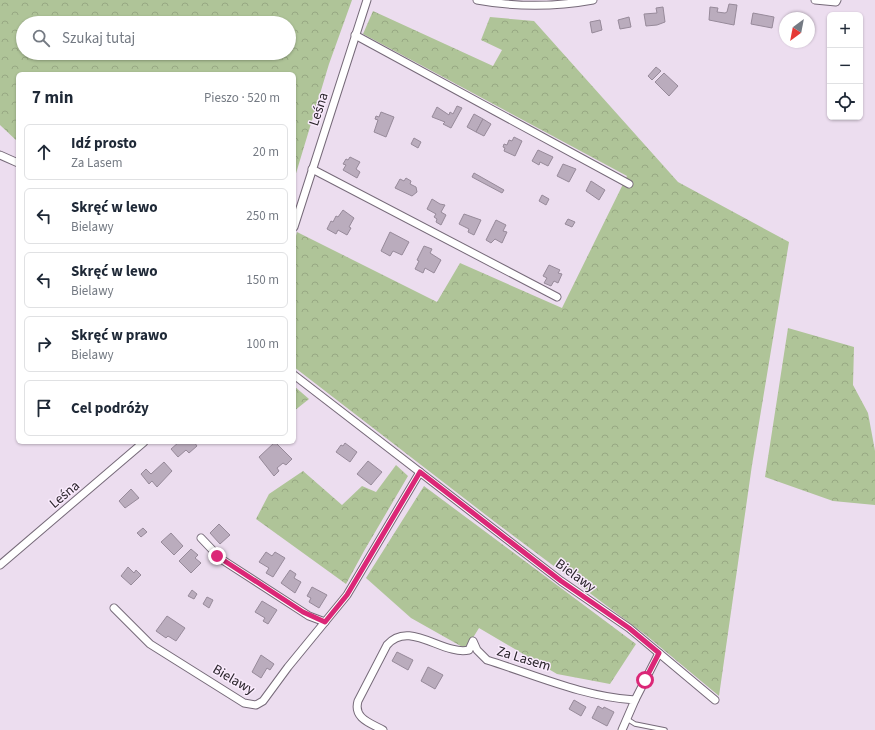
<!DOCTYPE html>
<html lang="pl">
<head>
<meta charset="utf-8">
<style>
  :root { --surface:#fff; --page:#f2f2f3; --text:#1f2937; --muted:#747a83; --line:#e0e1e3 }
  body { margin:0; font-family:"Source Sans 3",sans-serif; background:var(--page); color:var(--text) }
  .controls { position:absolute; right:12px; top:12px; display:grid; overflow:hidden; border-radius:6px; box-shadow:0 1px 3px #0004 }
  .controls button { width:36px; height:36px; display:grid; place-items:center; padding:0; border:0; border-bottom:1px solid var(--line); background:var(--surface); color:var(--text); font:20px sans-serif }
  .compass { position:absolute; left:779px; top:12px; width:36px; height:36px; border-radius:50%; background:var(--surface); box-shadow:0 1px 3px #0004; rotate:212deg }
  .stop { position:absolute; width:12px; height:12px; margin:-9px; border:3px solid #db2777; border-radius:50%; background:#fff }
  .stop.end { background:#db2777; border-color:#fff; box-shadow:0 1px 4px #0008 }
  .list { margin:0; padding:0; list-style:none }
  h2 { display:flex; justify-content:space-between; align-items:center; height:52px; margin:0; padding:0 16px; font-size:17px }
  h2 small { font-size:13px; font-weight:400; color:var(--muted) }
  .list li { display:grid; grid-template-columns:26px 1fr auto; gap:12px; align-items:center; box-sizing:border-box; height:56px; margin:0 8px 8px; padding:0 8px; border:1px solid var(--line); border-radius:6px }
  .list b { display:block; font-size:15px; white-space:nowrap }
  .list p { margin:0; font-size:13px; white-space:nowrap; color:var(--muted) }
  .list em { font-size:13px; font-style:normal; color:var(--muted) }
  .icon { flex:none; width:22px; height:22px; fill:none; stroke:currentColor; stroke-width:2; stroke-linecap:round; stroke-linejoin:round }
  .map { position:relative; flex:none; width:875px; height:730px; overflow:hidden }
  .search { position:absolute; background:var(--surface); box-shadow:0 1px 3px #0004; left:16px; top:16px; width:280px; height:44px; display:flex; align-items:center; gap:10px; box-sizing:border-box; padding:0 14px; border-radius:22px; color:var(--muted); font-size:15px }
  .panel { position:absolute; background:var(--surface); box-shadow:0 1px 3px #0004; left:16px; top:72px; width:280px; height:372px; border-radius:6px }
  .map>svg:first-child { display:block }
  .forest { fill:url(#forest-crowns); fill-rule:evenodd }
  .building { fill:#baacbd; stroke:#978a9a }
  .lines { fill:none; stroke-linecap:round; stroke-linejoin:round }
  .service-casing { stroke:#766a79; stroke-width:5.5 }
  .minor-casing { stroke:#766a79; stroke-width:9 }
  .service { stroke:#fff; stroke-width:3.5 }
  .minor { stroke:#fff; stroke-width:7 }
  .route { stroke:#db2777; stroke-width:5 }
  .labels { text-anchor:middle; stroke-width:3; stroke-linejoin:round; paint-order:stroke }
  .street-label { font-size:14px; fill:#29232a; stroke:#f9eafc }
</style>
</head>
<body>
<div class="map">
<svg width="875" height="730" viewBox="0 0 875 730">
  <defs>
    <pattern id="forest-crowns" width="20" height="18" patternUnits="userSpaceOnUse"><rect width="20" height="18" fill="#afc498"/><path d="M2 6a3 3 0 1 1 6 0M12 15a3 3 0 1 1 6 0" fill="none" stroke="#97a883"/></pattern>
  </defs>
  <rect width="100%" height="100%" fill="#ecddef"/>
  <g class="forest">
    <path d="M0 0H352L329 64 294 180V74H18V142L0 125ZM23 23H289V53H23Z"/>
    <polygon points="373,11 493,66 502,50 481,40 490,17 534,21 678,182 789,242 752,465 719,696 647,636 495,522 294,367 294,243 297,232 437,302 460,263 562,308 627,176 363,34"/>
    <polygon points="788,328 854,347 853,385 868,413 875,451 875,505 833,501 765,477"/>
    <polygon points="294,386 309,399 294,411"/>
    <polygon points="396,465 408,476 364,551 346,584 256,519 269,494 303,471 342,505 362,486 376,492"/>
    <polygon points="424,486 636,644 610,684 557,674 479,628 466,649 411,618 366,578"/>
  </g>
  <g class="building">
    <polygon points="729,4 737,5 734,25 709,20 710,7 718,8 717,12 725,13 727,12"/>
    <polygon points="663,7 665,22 657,25 646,26 644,14 657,13 656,8"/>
    <polygon points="753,13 774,17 772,28 751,24"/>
    <polygon points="629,17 631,27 620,29 618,20"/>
    <polygon points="600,20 602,30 592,33 590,22"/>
    <polygon points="656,67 661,71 652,80 648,76"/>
    <polygon points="664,73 678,86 669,96 655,82"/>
    <polygon points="457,106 462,108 451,128 443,124 445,122 432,117 437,107 449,115 450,112 453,114"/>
    <polygon points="381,112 394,117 386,137 374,132 378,120 375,119 376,116 379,117"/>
    <polygon points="474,114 483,119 476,132 467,127"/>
    <polygon points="483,119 491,124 484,136 476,132"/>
    <polygon points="514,137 522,141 515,156 504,151 505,148 503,147 504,144 507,145 509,140 512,141"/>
    <polygon points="414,138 421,142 418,148 411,144"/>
    <polygon points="538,150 553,157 548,166 540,162 539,165 532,161"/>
    <polygon points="350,157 360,162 356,169 360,172 357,178 343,170 346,165 343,164 346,159 348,160"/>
    <polygon points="563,164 576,169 569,182 557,176"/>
    <polygon points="474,173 504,190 502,193 472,177"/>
    <polygon points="406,178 411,181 410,184 416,187 417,192 412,196 395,188 400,179 404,181"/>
    <polygon points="591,181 605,190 599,200 586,191"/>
    <polygon points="542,195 549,199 546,205 539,201"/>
    <polygon points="432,199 440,204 445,205 441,212 446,215 441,225 436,222 437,219 434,217 436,214 427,209"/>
    <polygon points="343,210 354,218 349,227 351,228 347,235 338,230 336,234 327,229 331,221 333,222 336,216 338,217"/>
    <polygon points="464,214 481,220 474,235 468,232 469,229 459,224"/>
    <polygon points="568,219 575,222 572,227 565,224"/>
    <polygon points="496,220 506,225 503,231 507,232 502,243 495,239 491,243 486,240"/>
    <polygon points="390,232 409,242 402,255 393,251 390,256 381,251"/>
    <polygon points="424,246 432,249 430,253 441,260 434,273 425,268 423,273 415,269 419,261 417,260"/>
    <polygon points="549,265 560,270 558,273 562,274 558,283 554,281 551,286 544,283 547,278 543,276"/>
    <polygon points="179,442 194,442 197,446 189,453 186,450 178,457 171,449"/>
    <polygon points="275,442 292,459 286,465 283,463 277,468 279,471 274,476 259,457"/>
    <polygon points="345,443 357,452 350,462 336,452 341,445 343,446"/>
    <polygon points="368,461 382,472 371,485 357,474"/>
    <polygon points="164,462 172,471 157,487 152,481 149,484 141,474 146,469 151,474"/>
    <polygon points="131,489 139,498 125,508 119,501"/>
    <polygon points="219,524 230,535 220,544 210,533"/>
    <polygon points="143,528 147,532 141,537 137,533"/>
    <polygon points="171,533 183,546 174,555 161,542"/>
    <polygon points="191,549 198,555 195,558 201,563 191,573 179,561"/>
    <polygon points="266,552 272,556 275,552 285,558 273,577 266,573 269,568 259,562"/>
    <polygon points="128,567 134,573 136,570 141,575 131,585 121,576"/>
    <polygon points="290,570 296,574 294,578 301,582 295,593 281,583"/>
    <polygon points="312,587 327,595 319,608 309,602 311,598 307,596"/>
    <polygon points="192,590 197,594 194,599 188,596"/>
    <polygon points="207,597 213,600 209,608 203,604"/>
    <polygon points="262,601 277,610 268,624 263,621 265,618 255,612"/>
    <polygon points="167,616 185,628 176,641 168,636 166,638 156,631"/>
    <polygon points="397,652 413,660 408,670 392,661"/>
    <polygon points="261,655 274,664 270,670 267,668 261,678 252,672"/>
    <polygon points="428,667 443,675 435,689 421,681"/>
    <polygon points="574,700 586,707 581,716 569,709"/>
    <polygon points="598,706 603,709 604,707 614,712 607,726 592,718"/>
  </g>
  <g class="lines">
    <defs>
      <polyline id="service" points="627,719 635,724 665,730"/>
      <g id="minor">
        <path d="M477 0C515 7 555 7 593 0"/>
        <polyline points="815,0 836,2 837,0"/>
        <polyline points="355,35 629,184"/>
        <polyline points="0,155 18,163"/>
        <polyline points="312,169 557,297"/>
        <polyline points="294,227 367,0"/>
        <polyline points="294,375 561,581 629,628 715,700"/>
        <polyline points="201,538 221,559 309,616 325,622"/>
        <polyline points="0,565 144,442"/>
        <polyline points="114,608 150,644 244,703 256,705 263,701 288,667 347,595 420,472"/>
        <polyline points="635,700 659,653"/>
        <path d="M383 730C370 723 353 718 358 701L387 645C409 619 443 656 469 650L473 641 477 650 487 660C535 675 584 697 635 700L622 730"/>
      </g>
    </defs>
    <use href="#service" class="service-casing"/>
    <use href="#minor" class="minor-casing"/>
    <use href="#service" class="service"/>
    <use href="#minor" class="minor"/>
  </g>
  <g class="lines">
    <polyline class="route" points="217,556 303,612 325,622 347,595 420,472 561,581 629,628 659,653 645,680"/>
  </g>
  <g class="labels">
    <g class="street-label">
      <text transform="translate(318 109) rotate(-72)" y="5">Leśna</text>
      <text transform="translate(64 494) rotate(-40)" y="5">Leśna</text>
      <text transform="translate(576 575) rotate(36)" y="5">Bielawy</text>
      <text transform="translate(524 658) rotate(17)" y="5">Za Lasem</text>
      <text transform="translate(234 679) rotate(30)" y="5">Bielawy</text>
    </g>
  </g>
</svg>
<div class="controls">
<button>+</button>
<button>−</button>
<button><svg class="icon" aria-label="locate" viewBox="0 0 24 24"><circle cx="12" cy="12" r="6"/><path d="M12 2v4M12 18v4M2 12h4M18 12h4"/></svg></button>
</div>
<svg class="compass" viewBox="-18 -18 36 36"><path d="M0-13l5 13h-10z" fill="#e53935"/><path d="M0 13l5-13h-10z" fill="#747a83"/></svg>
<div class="stop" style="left:645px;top:680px"></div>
<div class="stop end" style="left:217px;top:556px"></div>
<div class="search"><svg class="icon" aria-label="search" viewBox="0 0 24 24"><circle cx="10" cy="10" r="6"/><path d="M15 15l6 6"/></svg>Szukaj tutaj</div>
<section class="panel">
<h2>7 min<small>Pieszo · 520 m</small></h2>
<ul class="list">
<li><svg class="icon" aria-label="ahead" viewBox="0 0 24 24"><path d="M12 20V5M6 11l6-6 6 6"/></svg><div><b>Idź prosto</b><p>Za Lasem</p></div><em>20 m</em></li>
<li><svg class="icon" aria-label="left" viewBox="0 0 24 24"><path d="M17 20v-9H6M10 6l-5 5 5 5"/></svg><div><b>Skręć w lewo</b><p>Bielawy</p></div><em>250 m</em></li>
<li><svg class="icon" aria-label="left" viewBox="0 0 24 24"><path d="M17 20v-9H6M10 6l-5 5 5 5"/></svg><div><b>Skręć w lewo</b><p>Bielawy</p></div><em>150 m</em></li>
<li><svg class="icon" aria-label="right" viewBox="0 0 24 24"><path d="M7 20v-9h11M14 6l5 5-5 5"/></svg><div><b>Skręć w prawo</b><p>Bielawy</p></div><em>100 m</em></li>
<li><svg class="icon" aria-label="arrive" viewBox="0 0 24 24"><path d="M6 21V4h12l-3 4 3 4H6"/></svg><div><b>Cel podróży</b></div></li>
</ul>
</section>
</div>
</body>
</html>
